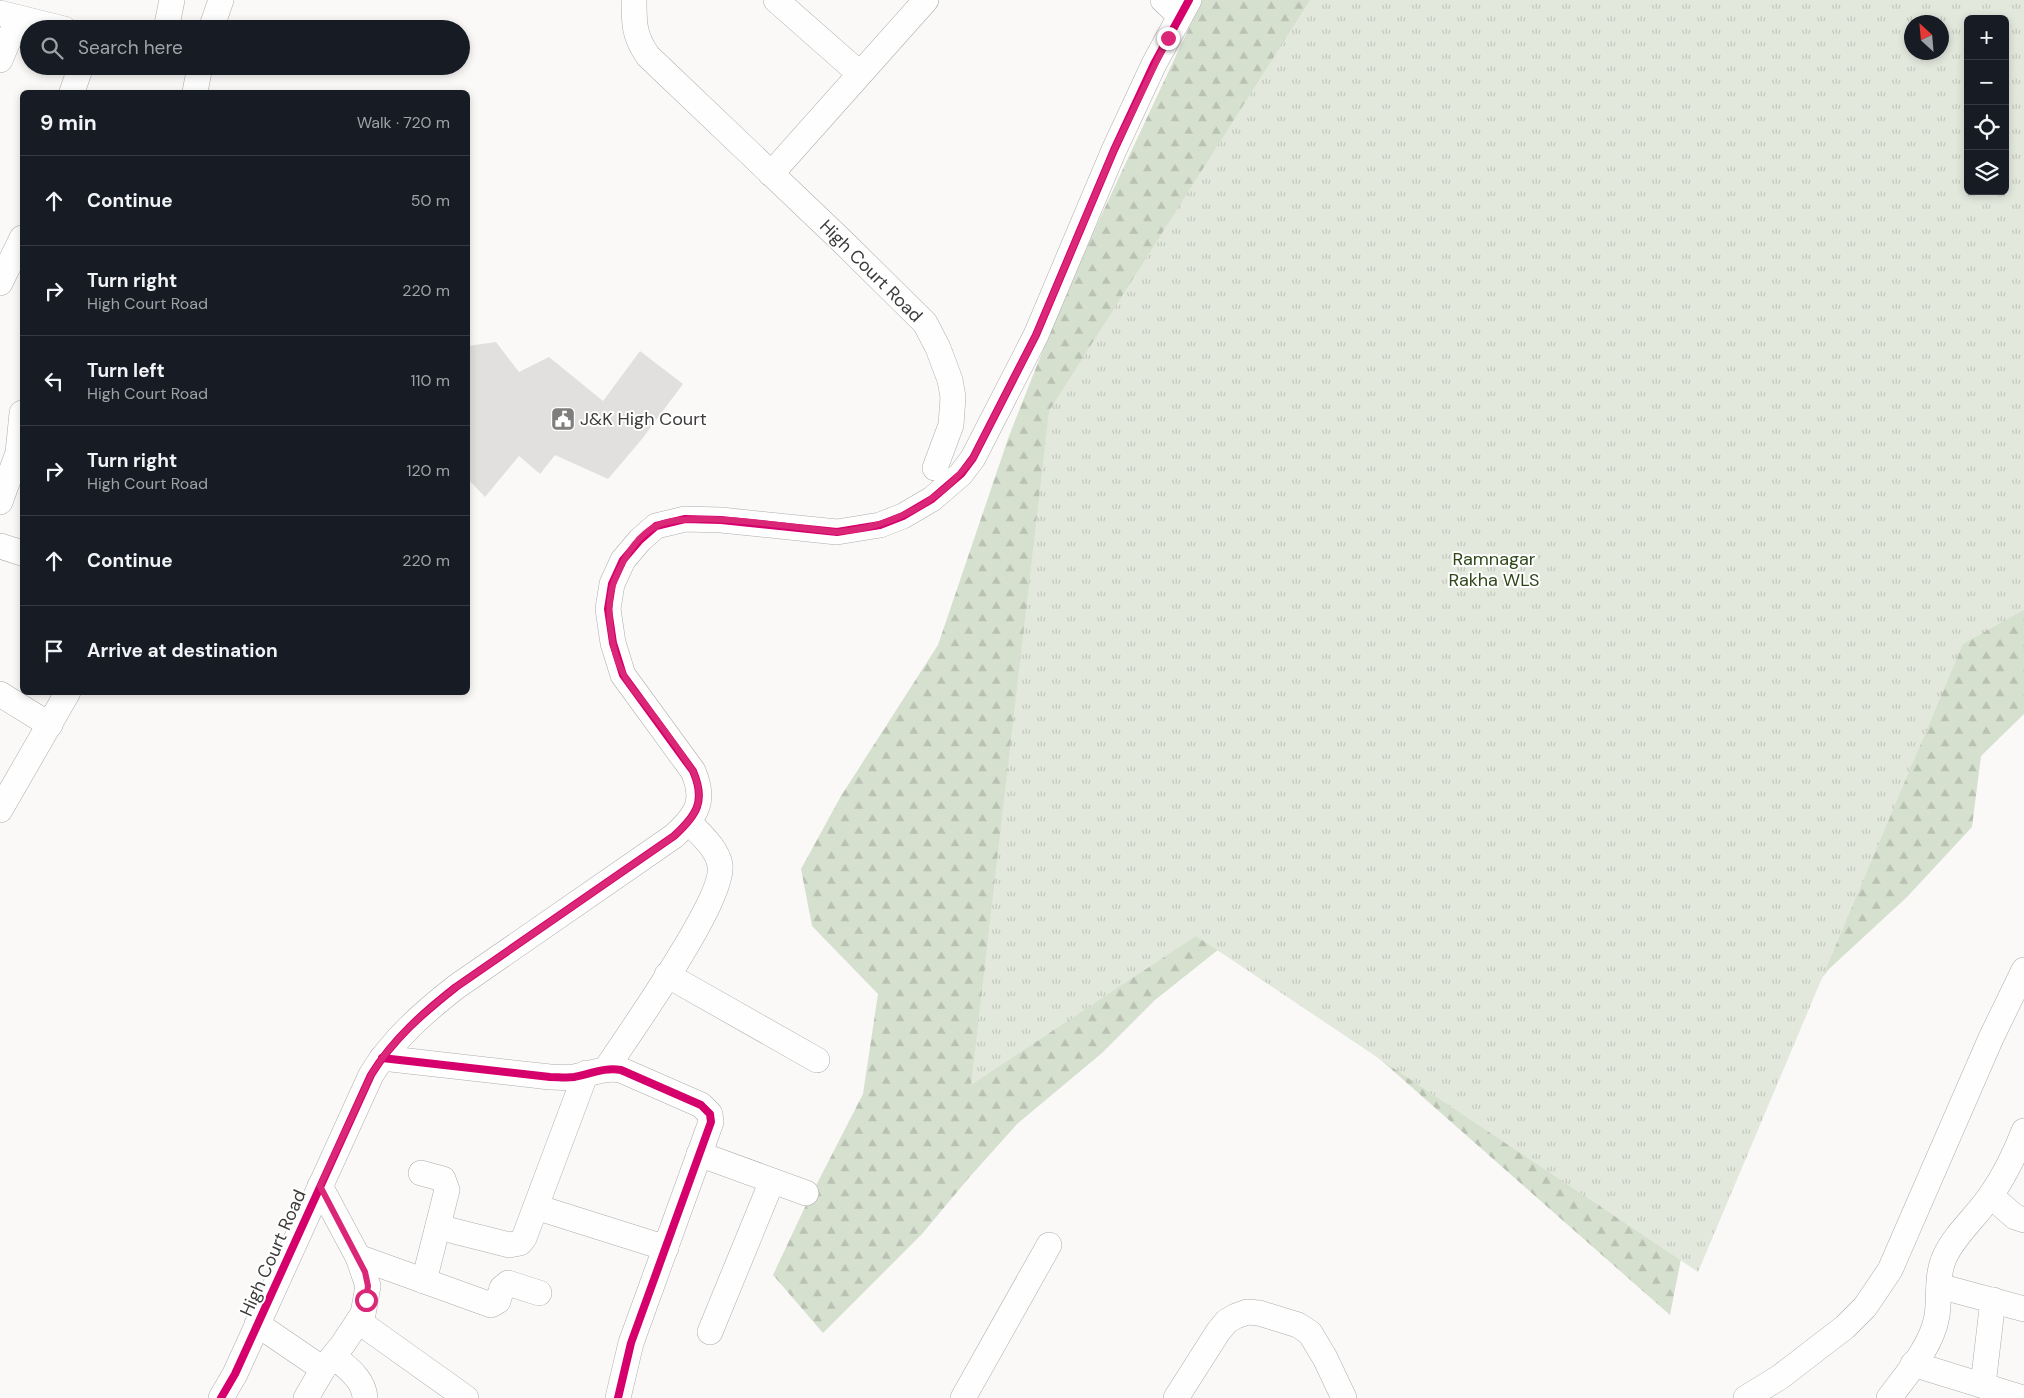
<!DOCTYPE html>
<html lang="en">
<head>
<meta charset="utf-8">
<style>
  :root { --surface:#171b24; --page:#242831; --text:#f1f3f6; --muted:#9ea1a6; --line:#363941 }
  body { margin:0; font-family:"DM Sans",sans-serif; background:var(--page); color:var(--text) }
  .controls { position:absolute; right:15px; top:15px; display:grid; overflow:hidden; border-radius:8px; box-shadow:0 2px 8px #0003 }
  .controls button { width:45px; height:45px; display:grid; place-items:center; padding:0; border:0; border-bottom:1px solid var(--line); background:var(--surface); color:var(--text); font:25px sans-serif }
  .compass { position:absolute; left:1904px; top:15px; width:45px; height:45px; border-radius:50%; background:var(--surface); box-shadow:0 2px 8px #0003; rotate:334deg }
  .stop { position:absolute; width:15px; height:15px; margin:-11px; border:4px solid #db2777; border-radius:50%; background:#fff }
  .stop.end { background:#db2777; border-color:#fff; box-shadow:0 1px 5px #0008 }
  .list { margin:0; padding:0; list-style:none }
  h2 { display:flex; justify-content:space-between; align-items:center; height:65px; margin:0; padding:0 20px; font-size:21px }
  h2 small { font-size:16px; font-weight:400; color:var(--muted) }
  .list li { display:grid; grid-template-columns:32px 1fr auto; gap:15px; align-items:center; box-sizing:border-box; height:90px; padding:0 20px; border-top:1px solid var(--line) }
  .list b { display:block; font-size:19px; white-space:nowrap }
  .list p { margin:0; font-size:16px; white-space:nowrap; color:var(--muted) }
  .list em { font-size:16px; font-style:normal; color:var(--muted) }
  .icon { flex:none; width:28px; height:28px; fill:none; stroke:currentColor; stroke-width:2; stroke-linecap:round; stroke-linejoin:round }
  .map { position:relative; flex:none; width:2024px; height:1398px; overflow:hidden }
  .search { position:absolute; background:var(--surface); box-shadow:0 2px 8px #0003; left:20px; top:20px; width:450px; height:55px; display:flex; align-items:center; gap:12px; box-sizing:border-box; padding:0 18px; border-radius:28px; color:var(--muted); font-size:19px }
  .panel { position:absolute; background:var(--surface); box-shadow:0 2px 8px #0003; left:20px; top:90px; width:450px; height:605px; border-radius:8px }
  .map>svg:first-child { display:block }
  .forest { fill:url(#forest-firs); fill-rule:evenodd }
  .park { fill:url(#park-tufts); fill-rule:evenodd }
  .building { fill:#e2e0df }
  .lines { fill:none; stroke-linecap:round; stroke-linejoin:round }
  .minor-casing { stroke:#adadab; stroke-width:26 }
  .minor { stroke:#fefefe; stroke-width:25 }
  .cycleway-casing { stroke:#fff; stroke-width:11 }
  .cycleway { stroke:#d6006c; stroke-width:8 }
  .route { stroke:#db2777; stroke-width:6 }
  .labels { text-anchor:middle; stroke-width:4; stroke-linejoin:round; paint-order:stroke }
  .street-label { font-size:18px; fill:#3d3c3b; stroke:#fff }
  .poi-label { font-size:18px; fill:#3d3c3b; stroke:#fff; text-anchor:start }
  .park-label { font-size:18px; fill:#2f4719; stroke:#fff }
</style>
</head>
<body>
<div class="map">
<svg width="2024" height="1398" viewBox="0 0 2024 1398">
  <defs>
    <pattern id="forest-firs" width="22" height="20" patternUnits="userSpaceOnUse" patternTransform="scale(1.25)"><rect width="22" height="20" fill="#d6e0ce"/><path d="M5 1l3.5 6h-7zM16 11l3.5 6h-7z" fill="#b9c1b2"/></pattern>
    <pattern id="park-tufts" width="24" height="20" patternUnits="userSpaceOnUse" patternTransform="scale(1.25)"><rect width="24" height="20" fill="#e3e8dd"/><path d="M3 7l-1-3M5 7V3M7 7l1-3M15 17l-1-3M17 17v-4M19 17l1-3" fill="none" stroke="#c4c8bf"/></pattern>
  </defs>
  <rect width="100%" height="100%" fill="#faf9f7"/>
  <path class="forest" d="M1202 0H2024V714L1981 756 1972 827 1907 897 1829 969 1757 1058 1701 1157 1670 1315 1238 934 1155 1000 1102 1053 1017 1124 967 1180 922 1234 823 1333 773 1275 804 1209 863 1094 878 994 812 926 801 869 841 796 938 645 1009 436 1047 340 1093 233ZM1968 19H2005V191H1968ZM1912 22H1942V52H1912Z"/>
  <path class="park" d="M1310 0H2024V610L1963 644 1698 1272 1196 936 971 1085 1049 411ZM1968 19H2005V191H1968ZM1912 22H1942V52H1912Z"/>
  <polygon class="building" points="496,342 519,372 549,357 603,401 640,351 683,384 642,439 608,479 555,455 540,474 519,456 485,497 468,479 468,346"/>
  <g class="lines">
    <defs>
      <g id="minor">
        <path d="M634 0C634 24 634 36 648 56L843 242 925 323 938 348 950 380 953 397 951 425 935 468"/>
        <polyline points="776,0 860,74"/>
        <polyline points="1163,0 1180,16"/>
        <polyline points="0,13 64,29"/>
        <polyline points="166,29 172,0"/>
        <polyline points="211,29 221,0"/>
        <polyline points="0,60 18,18"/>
        <polyline points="72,92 81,66"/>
        <polyline points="195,92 200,66"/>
        <polyline points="771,174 926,0"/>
        <polyline points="0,283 22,238"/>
        <polyline points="0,502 18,453 22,413"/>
        <polyline points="0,546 22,553"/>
        <polyline points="0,694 50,725"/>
        <polyline points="0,810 68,692"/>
        <polyline points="667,975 817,1060"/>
        <path d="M382 1058 550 1077C558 1077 567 1078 574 1077 591 1074 604 1067 621 1070L701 1105 710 1114 711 1122 631 1343 618 1398"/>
        <path d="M606 1069C628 1035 726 899 720 865 717 848 700 834 689 822"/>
        <polyline points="699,1154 806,1193"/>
        <polyline points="421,1173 443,1179 447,1190 424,1281"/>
        <polyline points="1991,1196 2015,1217 2024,1220"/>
        <polyline points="536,1207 666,1248"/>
        <polyline points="438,1227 509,1245 520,1243 524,1238 586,1073"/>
        <polyline points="358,1257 491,1305 498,1301 502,1288 508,1283 539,1293"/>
        <polyline points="1939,1286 2024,1309"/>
        <polyline points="358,1321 466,1398"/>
        <polyline points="257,1324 323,1369"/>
        <polyline points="710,1332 772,1181"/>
        <path d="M334 1356C347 1368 364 1379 365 1398"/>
        <polyline points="1913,1364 2023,1398"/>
        <polyline points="1983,1385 1993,1300"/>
        <path d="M221 1398 235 1374 371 1075C393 1039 423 1013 456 987L674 836C697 815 706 801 693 771L623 675 613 643 608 609 612 584 623 560 640 540 656 526 685 519 721 520 837 532 880 525 903 516 932 499 961 474 973 458 1036 335 1114 150 1154 64 1189 0"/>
        <polyline points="306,1398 323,1369 343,1344 363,1314 368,1286 358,1257 320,1186"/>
        <polyline points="963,1398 1049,1245"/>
        <polyline points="1176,1398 1218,1332 1227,1321 1236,1316 1247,1312 1259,1313 1298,1325 1310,1333 1325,1358 1344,1398"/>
        <polyline points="1746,1398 1780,1377 1845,1327 1865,1307 1890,1270 1991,1038 2024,970"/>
        <path d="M1889 1398C1907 1374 1932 1346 1937 1316 1940 1296 1936 1275 1945 1256 1956 1233 1977 1216 1991 1195 2005 1175 2015 1154 2024 1131"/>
      </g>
    </defs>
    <use href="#minor" class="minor-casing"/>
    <use href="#minor" class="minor"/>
    <defs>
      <g id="cycleway">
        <path d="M382 1058 550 1077C558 1077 567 1078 574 1077 591 1074 604 1067 621 1070L701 1105 710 1114 711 1122 631 1343 618 1398"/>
        <path d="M221 1398 235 1374 371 1075C393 1039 423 1013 456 987L674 836C697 815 706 801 693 771L623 675 613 643 608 609 612 584 623 560 640 540 656 526 685 519 721 520 837 532 880 525 903 516 932 499 961 474 973 458 1036 335 1114 150 1154 64 1189 0"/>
      </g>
    </defs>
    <use href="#cycleway" class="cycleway-casing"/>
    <use href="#cycleway" class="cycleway"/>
  </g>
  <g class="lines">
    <path class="route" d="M366 1300 368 1286 365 1272 320 1186 371 1075C393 1039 423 1013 456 987L674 836C697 815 706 801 693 771 677 747 661 725 644 703 637 694 629 685 624 675 611 652 604 604 615 579 623 560 636 536 656 526 689 509 797 528 837 532 893 527 939 503 973 458L1036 335 1114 150 1168 38"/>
  </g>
  <defs>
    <symbol id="civic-square" viewBox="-11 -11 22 22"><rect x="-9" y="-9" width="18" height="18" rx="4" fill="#7f7e7d" stroke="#fff"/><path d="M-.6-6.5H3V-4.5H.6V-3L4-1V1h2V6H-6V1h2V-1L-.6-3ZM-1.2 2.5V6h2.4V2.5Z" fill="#fff"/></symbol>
  </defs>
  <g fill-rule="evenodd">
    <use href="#civic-square" x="549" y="405" width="28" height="28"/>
  </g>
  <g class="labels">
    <g class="street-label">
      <text transform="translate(871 271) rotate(45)" y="6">High Court Road</text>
      <text transform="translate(273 1253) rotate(-66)" y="6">High Court Road</text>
    </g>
    <g class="poi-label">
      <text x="580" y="425">J&amp;K High Court</text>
    </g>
    <g class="park-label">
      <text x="1494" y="565">Ramnagar<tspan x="1494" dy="21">Rakha WLS</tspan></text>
    </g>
  </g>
</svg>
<div class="controls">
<button>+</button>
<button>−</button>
<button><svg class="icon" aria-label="locate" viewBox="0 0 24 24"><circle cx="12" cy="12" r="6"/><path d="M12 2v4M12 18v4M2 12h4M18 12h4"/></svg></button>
<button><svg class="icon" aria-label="layers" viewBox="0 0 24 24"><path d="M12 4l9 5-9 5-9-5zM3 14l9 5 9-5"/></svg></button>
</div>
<svg class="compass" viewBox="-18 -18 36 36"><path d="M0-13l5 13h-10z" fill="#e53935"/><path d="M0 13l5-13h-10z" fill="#9ea1a6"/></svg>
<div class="stop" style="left:366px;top:1300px"></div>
<div class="stop end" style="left:1168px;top:38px"></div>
<div class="search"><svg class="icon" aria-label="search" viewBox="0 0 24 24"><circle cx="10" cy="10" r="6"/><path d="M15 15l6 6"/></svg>Search here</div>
<section class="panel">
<h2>9 min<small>Walk · 720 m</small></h2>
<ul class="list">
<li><svg class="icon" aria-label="ahead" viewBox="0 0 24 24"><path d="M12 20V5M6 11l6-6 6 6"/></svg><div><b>Continue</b></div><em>50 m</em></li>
<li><svg class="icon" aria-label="right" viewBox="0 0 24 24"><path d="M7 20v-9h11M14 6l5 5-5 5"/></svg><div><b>Turn right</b><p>High Court Road</p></div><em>220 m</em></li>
<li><svg class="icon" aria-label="left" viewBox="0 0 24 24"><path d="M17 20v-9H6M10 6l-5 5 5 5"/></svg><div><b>Turn left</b><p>High Court Road</p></div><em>110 m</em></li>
<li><svg class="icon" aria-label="right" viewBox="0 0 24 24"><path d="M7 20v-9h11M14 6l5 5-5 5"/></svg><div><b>Turn right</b><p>High Court Road</p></div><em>120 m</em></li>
<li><svg class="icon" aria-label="ahead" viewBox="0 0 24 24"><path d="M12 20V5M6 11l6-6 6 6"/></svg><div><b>Continue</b></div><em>220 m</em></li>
<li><svg class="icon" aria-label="arrive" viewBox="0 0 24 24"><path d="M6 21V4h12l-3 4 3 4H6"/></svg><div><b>Arrive at destination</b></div></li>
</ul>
</section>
</div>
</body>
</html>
